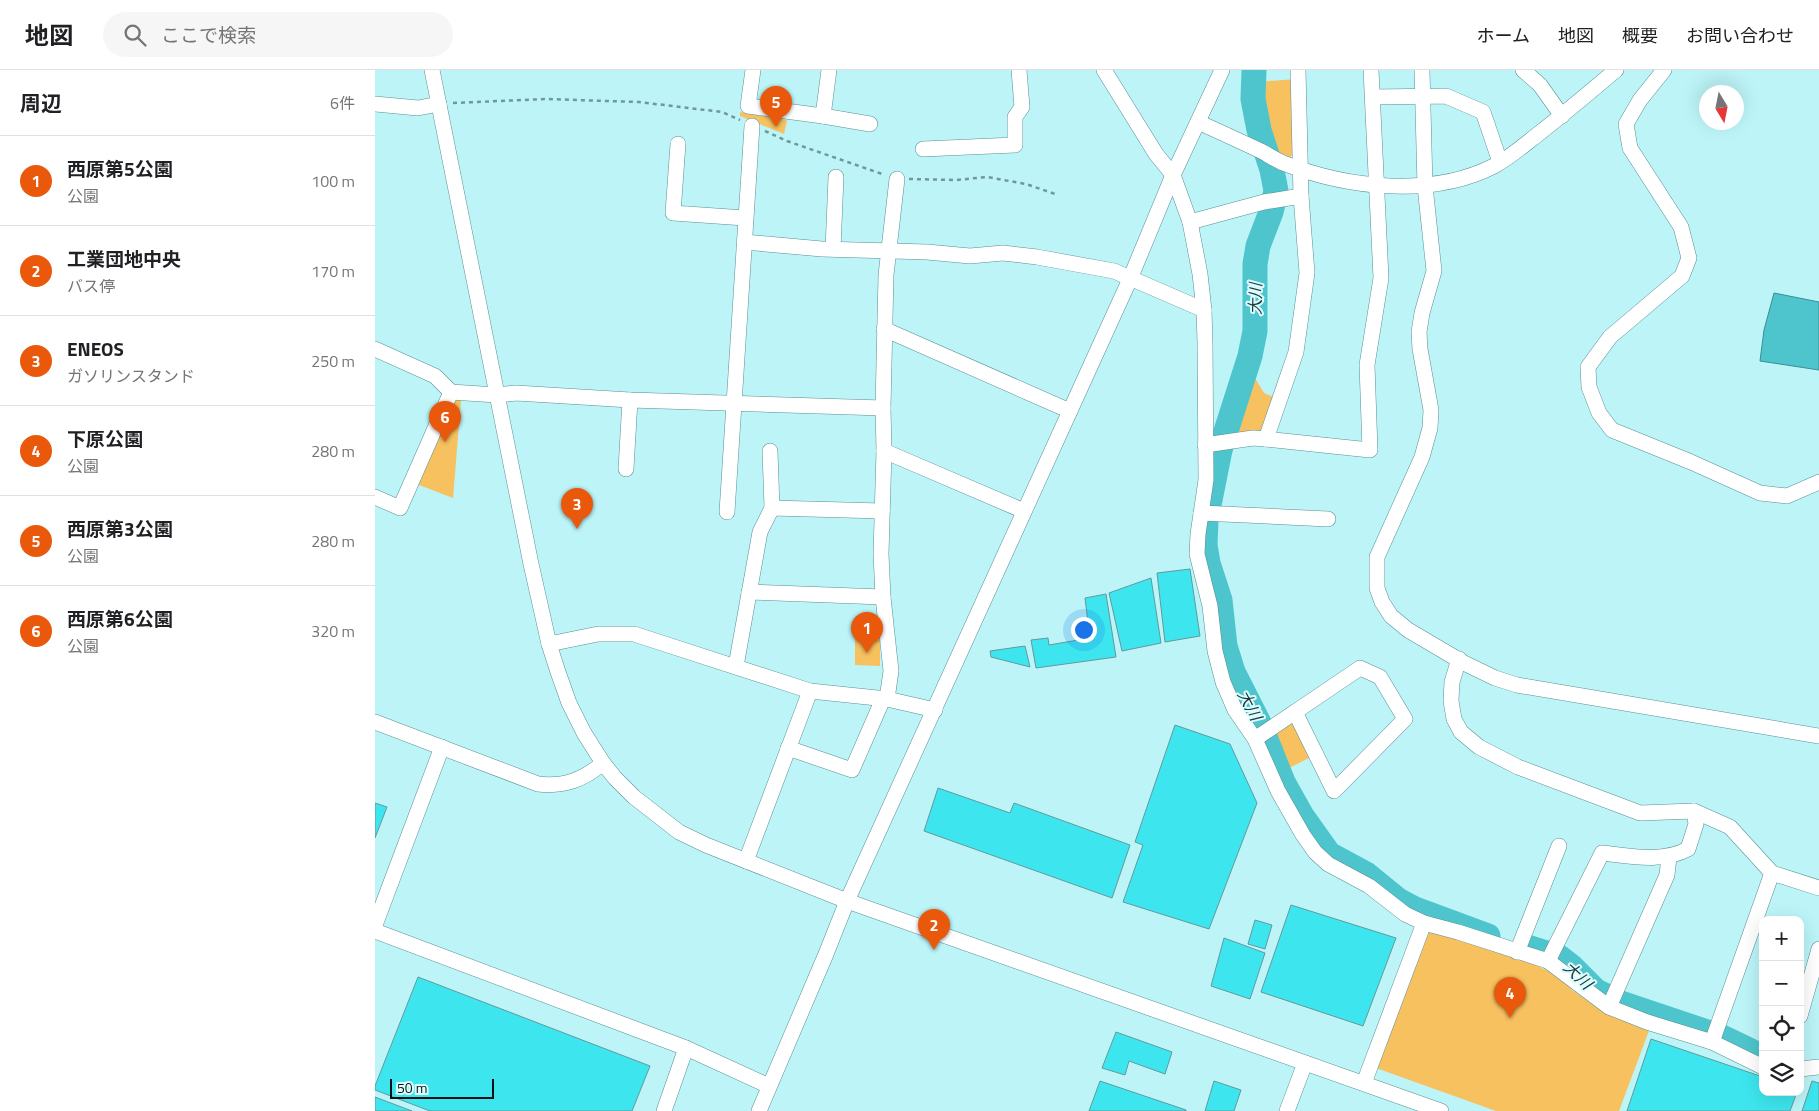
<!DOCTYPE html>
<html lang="ja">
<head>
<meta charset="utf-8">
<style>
  :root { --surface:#fff; --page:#f6f6f6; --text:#202124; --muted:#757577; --line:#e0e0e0; --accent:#ea580c }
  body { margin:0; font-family:"Titillium Web","Noto Sans JP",sans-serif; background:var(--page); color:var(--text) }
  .controls { position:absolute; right:15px; bottom:15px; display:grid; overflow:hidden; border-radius:10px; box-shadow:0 5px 20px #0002 }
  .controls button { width:45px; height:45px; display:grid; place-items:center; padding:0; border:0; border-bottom:1px solid var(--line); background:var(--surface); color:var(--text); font:25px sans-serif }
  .compass { position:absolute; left:1324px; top:15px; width:45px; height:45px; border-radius:50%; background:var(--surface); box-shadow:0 5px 20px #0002; rotate:170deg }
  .scale { position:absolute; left:15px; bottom:12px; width:104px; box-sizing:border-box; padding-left:5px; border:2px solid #001214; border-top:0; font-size:14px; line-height:18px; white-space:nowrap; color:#001214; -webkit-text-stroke:4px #dcfdff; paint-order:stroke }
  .you { position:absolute; left:708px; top:559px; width:18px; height:18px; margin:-12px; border:4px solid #fff; border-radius:50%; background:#1a73e8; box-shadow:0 0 0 8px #1a73e833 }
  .badge { display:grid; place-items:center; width:32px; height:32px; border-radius:50%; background:var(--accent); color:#fff; font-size:16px; font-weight:700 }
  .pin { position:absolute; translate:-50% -41px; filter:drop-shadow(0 1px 2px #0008) }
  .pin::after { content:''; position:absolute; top:26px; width:18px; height:15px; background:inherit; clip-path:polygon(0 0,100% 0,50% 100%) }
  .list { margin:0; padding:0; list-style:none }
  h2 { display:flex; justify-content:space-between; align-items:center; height:65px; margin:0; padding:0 20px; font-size:21px }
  h2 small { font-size:16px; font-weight:400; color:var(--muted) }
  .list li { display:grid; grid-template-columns:32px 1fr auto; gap:15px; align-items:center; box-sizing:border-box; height:90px; padding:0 20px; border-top:1px solid var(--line) }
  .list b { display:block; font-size:19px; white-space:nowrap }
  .list p { margin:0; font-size:16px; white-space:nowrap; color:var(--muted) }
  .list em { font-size:16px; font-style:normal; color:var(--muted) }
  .icon { flex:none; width:28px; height:28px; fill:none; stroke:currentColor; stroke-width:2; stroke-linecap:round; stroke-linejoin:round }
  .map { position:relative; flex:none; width:1444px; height:1041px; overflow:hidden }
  header { display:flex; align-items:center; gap:30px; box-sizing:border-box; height:70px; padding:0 25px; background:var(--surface); border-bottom:1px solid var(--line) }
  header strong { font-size:24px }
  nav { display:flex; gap:28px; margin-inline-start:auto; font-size:18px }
  .search { width:350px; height:45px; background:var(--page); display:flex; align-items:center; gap:12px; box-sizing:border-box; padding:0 18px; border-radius:28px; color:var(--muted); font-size:19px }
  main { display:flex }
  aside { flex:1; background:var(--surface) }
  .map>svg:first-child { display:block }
  .green { fill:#f7c15f }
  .water { fill:#4ec5cc; stroke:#378f95 }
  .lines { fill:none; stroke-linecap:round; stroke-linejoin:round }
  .river { stroke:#4ec5cc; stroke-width:25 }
  .building { fill:#3de6ef; stroke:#63999c }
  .minor-casing { stroke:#5a9093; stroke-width:16 }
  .path { stroke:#6f989b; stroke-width:2.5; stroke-dasharray:4 4; stroke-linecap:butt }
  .minor { stroke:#fff; stroke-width:15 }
  .labels { text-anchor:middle; stroke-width:4; stroke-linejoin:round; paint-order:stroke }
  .water-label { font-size:16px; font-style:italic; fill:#1d3738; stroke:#dcfdff }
</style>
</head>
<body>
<header>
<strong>地図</strong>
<div class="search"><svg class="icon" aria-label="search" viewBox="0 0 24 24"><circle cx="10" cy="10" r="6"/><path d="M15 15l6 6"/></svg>ここで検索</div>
<nav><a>ホーム</a><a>地図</a><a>概要</a><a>お問い合わせ</a></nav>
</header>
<main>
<aside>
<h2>周辺<small>6件</small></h2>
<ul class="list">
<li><span class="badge">1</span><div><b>西原第5公園</b><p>公園</p></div><em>100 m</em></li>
<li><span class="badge">2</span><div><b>工業団地中央</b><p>バス停</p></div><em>170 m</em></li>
<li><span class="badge">3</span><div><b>ENEOS</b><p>ガソリンスタンド</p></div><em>250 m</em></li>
<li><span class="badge">4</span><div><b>下原公園</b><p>公園</p></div><em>280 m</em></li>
<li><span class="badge">5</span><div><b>西原第3公園</b><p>公園</p></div><em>280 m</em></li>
<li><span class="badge">6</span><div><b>西原第6公園</b><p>公園</p></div><em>320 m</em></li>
</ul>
</aside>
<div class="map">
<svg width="1444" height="1041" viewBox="0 0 1444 1041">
  <rect width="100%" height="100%" fill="#bcf4f7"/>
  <g class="green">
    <polygon points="921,9 923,80 914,88 893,80 881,29 881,12"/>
    <polygon points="365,42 412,50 409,64 365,46"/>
    <polygon points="874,298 889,323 903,329 889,367 851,370"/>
    <polygon points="76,330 86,330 78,428 39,413"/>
    <polygon points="480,569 505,570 505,596 480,595"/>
    <polygon points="912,649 923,652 940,685 910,700 891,663"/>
    <polygon points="1053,860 1150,890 1184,906 1197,920 1223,938 1275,958 1244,1041 1121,1041 1001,998"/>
  </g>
  <polygon class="water" points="1399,223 1444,232 1444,300 1385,291 1389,260"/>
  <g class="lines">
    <g class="river">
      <polyline points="879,0 878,29 884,60 897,100 901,121 896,142 883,176 880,194 880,261 875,286 845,380 831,450 830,475 833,493 845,530 850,576 858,602 886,657 908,712 927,746 954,784 991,804 1023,830 1040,839 1113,866"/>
      <polyline points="1152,877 1184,887 1197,897 1221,921 1246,933 1347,967 1376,981 1388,989"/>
    </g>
  </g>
  <g class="building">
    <polygon points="815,499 825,566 790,572 782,503"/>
    <polygon points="776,508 786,573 747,581 734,523"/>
    <polygon points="731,524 741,587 661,598 656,570 673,568 674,575 715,568 710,528"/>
    <polygon points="650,576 655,597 616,587 615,581"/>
    <polygon points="800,655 855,674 882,733 834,859 748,832 768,775 760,772"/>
    <polygon points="563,718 635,743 639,733 755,775 737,828 549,761"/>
    <polygon points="0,733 12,737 0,768"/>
    <polygon points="916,835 1021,868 988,956 886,922"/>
    <polygon points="880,850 897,855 890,879 873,874"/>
    <polygon points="849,868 890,883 875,929 836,916"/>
    <polygon points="43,907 275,996 257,1041 55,1041 0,1020 0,1016"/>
    <polygon points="741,962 797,982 790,1004 754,991 750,1005 727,998"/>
    <polygon points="1276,969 1388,1007 1388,1022 1422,1022 1415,1041 1252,1041"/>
    <polygon points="725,1011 811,1040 811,1041 714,1041"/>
    <polygon points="839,1011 866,1020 859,1041 830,1041"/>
    <polygon points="1437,1011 1444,1013 1444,1041 1427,1041"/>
    <polygon points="0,1027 37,1041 0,1041"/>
  </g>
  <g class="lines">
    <defs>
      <g id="minor">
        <polyline points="57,0 156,494 174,574 183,602 194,633 209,663 228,693 240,708 259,727 304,762 331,775 472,831 1066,1041"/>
        <polyline points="378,0 373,36 448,46 454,0"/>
        <polyline points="729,0 781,84 798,105 815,152 825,204 829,240 830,273 831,410 823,464 822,484 835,536 840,581 848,612 860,640 880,669 903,721 928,765 940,782 953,794 994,816 1030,844 1049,853 1083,862 1173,891 1234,937 1272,952 1337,972 1388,997"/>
        <polyline points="1047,0 1050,116 1059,201 1047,243 1044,262 1045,279 1056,340 1055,358 1047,387 1002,487 1002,518 1007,532 1016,546 1033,560 1089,593 1120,608 1142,615 1444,666"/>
        <polyline points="1148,0 1165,15 1187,46"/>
        <polyline points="1289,0 1265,30 1251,54 1255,78 1306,157 1314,188 1307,206 1235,267 1213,297 1214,317 1224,343 1237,360 1316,392 1385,423 1412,426 1444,412"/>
        <polyline points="998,27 1071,26 1108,42 1125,92"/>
        <polyline points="0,34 43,38 64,34"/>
        <polyline points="448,46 495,54"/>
        <path d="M823 52C845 62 867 72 888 82 895 86 901 90 908 93 972 118 1056 128 1119 96 1134 88 1148 76 1162 65 1189 44 1215 22 1241 0"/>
        <polyline points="303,74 298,143 370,148"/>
        <polyline points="548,79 640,75 640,47 647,37 644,0"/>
        <polyline points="815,152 889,132 926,126"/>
        <polyline points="369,172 447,179 552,182 595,186 628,183 662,187 739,201 829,240"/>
        <polyline points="458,179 461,107"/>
        <polyline points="509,259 695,341"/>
        <polyline points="0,279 60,306 76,322 122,325 141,323 255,330 508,338"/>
        <polyline points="891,369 995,380 992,295 1006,208 996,0"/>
        <polyline points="830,375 878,368 891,369 921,282 932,203 926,126 923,0"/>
        <polyline points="395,381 397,438"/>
        <polyline points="509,381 649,441"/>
        <polyline points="251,399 255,330"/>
        <polyline points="0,427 25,438 76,322"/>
        <polyline points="352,442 377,56"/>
        <polyline points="826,443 953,449"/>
        <polyline points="374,522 508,527"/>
        <polyline points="174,574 223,564 259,564 435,621 512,629 560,640"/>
        <polyline points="1084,589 1077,612 1076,631 1079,649 1086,662 1104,677 1143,697 1265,743 1319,741 1355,757 1397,803 1444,818"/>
        <polyline points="361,596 385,462 397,438 507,441"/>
        <polygon points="985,598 1005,607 1030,649 959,721 920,642"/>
        <polyline points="512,629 516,601 508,527 506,484 509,381 508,338 511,205 522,109"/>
        <path d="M0 652 163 714C189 717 208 710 228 693"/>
        <polyline points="880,669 920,642"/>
        <polyline points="413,678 477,700 508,629"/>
        <polyline points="371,791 435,621"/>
        <polyline points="0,855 67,677"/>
        <polyline points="0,861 311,978 394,1016"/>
        <polyline points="1142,882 1184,776"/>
        <path d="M1173 891 1227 783C1255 786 1287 793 1313 779L1321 754 1319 741"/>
        <polyline points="1234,937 1292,805 1294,787"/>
        <polyline points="1425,946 1444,879"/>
        <polyline points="1337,972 1397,803"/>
        <polyline points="1425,999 1444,997"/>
        <polyline points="989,1013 1049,853"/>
        <polyline points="289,1041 311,978"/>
        <polyline points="384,1041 451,884 472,831 755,209 798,105 847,0"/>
        <polyline points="912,1041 930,993"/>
      </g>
    </defs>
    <use href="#minor" class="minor-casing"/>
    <g class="path">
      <polyline points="78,33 171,29 264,32 347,42 365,50"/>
      <polyline points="390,61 412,71 510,105"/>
      <polyline points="534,109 581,110 612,107 651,114 680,124"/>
    </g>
    <use href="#minor" class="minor"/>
  </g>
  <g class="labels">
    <g class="water-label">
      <text transform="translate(880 229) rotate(-89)" y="6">大川</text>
      <text transform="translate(875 635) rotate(62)" y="6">大川</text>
      <text transform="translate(1203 905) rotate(43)" y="6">大川</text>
    </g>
  </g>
</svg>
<div class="controls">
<button>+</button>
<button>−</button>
<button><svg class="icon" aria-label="locate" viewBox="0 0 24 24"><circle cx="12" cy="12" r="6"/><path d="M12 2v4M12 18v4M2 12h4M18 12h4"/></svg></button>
<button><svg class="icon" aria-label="layers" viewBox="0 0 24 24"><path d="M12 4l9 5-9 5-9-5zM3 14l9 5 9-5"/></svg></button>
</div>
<svg class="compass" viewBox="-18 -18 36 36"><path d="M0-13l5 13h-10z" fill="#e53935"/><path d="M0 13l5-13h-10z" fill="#757577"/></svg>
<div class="scale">50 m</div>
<div class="you"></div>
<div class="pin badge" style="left:492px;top:583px">1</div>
<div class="pin badge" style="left:559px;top:880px">2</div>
<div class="pin badge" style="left:202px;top:459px">3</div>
<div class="pin badge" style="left:1135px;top:948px">4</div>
<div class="pin badge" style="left:401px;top:57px">5</div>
<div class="pin badge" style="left:70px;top:372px">6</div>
</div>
</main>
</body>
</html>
